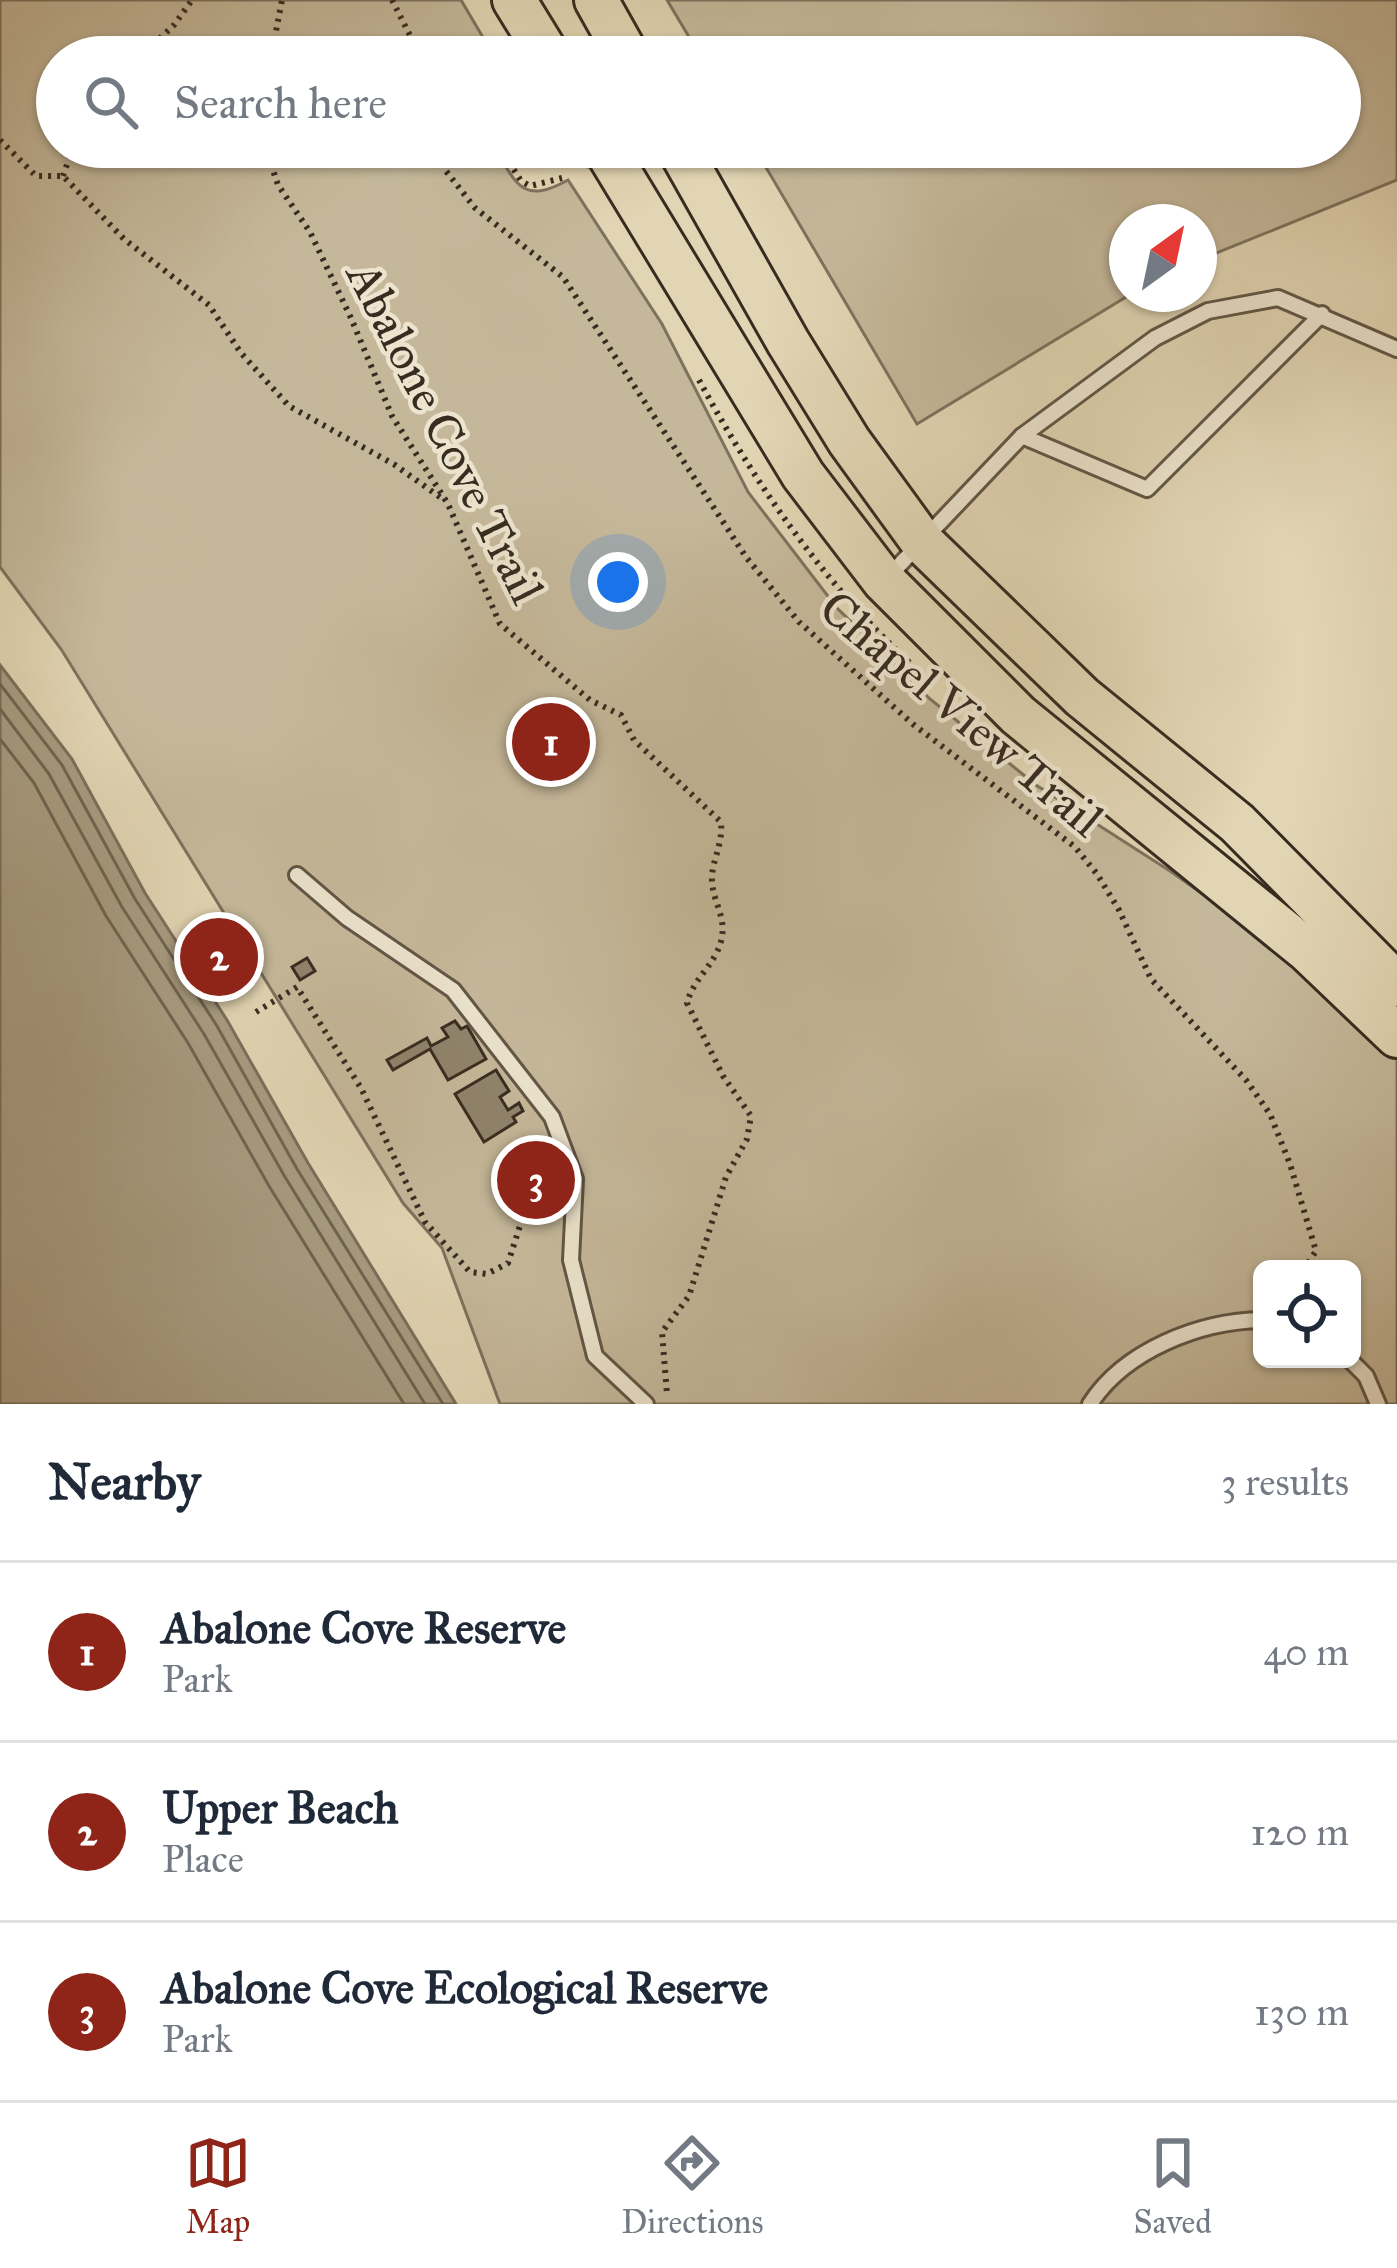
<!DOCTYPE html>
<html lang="en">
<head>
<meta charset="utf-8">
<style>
  :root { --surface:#fff; --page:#f6f6f7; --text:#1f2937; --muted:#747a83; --line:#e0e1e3; --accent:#8f2418 }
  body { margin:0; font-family:"IM FELL Great Primer",serif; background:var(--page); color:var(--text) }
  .controls { position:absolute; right:36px; bottom:36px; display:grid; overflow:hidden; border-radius:18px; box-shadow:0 3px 9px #0004 }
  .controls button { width:108px; height:108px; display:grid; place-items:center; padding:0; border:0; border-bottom:3px solid var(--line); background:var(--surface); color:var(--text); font:60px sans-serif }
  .compass { position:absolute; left:1109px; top:204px; width:108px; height:108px; border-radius:50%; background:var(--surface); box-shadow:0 3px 9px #0004; rotate:33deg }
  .you { position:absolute; left:618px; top:582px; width:42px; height:42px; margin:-30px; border:9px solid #fff; border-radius:50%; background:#1a73e8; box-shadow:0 0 0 18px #1a73e833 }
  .badge { display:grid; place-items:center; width:78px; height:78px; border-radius:50%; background:var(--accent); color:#fff; font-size:39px; font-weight:700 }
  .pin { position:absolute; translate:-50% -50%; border:6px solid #fff; box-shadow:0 3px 12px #0006 }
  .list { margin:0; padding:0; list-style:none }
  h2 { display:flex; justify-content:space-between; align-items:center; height:156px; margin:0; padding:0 48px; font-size:51px }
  h2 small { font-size:39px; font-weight:400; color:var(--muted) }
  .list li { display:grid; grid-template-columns:78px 1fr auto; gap:36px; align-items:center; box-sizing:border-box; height:180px; padding:0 48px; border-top:3px solid var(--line) }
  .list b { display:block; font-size:45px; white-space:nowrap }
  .list p { margin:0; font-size:39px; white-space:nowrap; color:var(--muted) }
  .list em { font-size:39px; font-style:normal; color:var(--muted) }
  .icon { flex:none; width:66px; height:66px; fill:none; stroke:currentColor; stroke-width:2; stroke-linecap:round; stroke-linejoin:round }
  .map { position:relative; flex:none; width:1397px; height:1404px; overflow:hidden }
  .search { position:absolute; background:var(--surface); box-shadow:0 3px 9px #0004; left:36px; right:36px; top:36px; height:132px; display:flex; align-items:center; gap:30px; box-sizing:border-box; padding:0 42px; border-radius:66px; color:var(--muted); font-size:45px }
  .sheet { height:696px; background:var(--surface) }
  nav { display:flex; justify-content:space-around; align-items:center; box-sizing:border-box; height:168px; border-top:3px solid var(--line); background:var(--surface); font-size:33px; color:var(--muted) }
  nav a { display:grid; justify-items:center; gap:6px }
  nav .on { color:var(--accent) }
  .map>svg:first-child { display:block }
  .green { fill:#c5b89a; stroke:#7e725e; stroke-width:3; fill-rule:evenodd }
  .water { fill:#a89c81; stroke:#7b6f5b; stroke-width:3 }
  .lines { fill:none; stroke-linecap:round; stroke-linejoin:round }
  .shore { stroke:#706451; stroke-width:3 }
  .building { fill:#90846d; stroke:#382c21; stroke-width:3 }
  .service-casing { stroke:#625646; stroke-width:20 }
  .primary-casing { stroke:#382c21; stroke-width:48 }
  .path { stroke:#382c21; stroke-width:6; stroke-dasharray:3 6; stroke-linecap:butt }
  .service { stroke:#ece4ce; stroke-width:14 }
  .primary { stroke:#e2d5b3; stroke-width:42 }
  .labels { text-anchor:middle; stroke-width:9; stroke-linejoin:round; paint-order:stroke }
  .street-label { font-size:48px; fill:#382c21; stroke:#ece4ce }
</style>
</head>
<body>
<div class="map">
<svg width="1397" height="1404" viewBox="0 0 1397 1404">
  <rect width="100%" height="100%" fill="#e2d5b3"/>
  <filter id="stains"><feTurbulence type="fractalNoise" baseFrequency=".00167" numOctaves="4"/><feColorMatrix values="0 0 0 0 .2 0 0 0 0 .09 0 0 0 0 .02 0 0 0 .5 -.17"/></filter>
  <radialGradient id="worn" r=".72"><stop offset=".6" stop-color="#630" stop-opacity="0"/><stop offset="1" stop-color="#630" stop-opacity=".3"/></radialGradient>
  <g class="green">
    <path d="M0 0H461L491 51 490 57H57V147H495C516 185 523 205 568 180L662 324 748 492 837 608 930 699 1036 785 1170 871 1312 971 1397 1046V1404H500L442 1248 403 1203 61 649 0 567ZM1262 1269H1352V1359H1262Z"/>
    <polygon points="667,0 1397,0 1397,180 1199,260 1199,222 1127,222 1127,294 1131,294 917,424 754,147 1340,147 1340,57 701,57"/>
  </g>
  <polygon class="water" points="0,665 72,759 145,893 227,1020 308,1163 456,1404 0,1404"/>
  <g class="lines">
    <g class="shore">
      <polyline points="0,684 62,765 135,899 217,1026 297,1169 443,1404"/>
      <polyline points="0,709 49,774 122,907 204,1034 285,1177 425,1404"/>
      <polyline points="0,739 34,783 106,916 188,1043 269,1186 404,1404"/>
    </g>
  </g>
  <g class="building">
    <polygon points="307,958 315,971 300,980 292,967"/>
    <polygon points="455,1021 461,1029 467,1026 486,1059 448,1080 430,1049 393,1070 387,1060 427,1038 431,1046 448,1037 442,1028"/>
    <polygon points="496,1070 509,1091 500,1097 508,1110 519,1103 523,1111 513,1117 516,1122 484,1142 455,1094"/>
  </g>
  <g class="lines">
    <defs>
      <g id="service">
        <polyline points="545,147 554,154 603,160"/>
        <polyline points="1022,436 1147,489 1322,314"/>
        <polyline points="889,576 1022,436 1155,338 1208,311 1278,298 1397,349"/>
        <polyline points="297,875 347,918 453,990 552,1117 575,1179 571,1260 595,1356 646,1404"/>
        <polyline points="1349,1359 1366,1376 1378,1404"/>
        <path d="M1090 1404C1125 1350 1200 1321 1262 1320"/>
      </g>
      <g id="primary">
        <polyline points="514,0 549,57"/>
        <polyline points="596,0 628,57"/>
        <polyline points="604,147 803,475 884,581 1018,715 1308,951 1397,1036"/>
        <polyline points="678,147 788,342 849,441 923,543 1082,697 1237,823 1397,985"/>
      </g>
    </defs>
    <use href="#service" class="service-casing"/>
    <use href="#primary" class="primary-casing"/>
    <g class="path">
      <polyline points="392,0 421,57"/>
      <polyline points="140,57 174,25 192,0"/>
      <polyline points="271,57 282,0"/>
      <polyline points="0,140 36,176 63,176 124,239 209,305 241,353 289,406 395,465 444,500"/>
      <path d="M265 147 278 185 310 232 351 318 392 416 448 504 500 624 590 700 621 715 634 740 721 822C723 846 712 859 712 879 712 906 733 921 716 954 706 972 693 982 687 1003L723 1076 751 1116 747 1139 726 1177 689 1296 662 1332 667 1394"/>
      <polyline points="435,147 446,171 475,208 563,277 746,557 799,622 914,725 1075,847 1097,874 1119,910 1151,979 1246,1080 1270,1114 1290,1164 1316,1251 1304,1269"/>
      <polyline points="499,147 521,181 530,186 562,178"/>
      <polyline points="63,176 73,147"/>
      <path d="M699 380C758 489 829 591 922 674"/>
      <polyline points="256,1012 297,987 361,1088 425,1222 470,1272 487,1274 508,1263 527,1204 549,1165"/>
    </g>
    <use href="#service" class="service"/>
    <use href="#primary" class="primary"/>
  </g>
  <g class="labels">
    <g class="street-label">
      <text transform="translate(446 432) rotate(63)" y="17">Abalone Cove Trail</text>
      <text transform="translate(962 713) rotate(40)" y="17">Chapel View Trail</text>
    </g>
  </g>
  <rect width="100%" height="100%" filter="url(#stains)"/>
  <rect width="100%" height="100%" fill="url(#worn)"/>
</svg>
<div class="controls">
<button><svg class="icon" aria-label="locate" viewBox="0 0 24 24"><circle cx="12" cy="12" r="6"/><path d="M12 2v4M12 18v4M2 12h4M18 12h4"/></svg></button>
</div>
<svg class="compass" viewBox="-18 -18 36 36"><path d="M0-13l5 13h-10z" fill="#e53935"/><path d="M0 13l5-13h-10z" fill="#747a83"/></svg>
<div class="you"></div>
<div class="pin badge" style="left:551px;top:742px">1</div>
<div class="pin badge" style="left:219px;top:957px">2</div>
<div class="pin badge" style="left:536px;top:1180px">3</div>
<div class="search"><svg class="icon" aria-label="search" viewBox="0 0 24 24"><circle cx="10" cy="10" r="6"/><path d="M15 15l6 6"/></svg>Search here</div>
</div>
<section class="sheet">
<h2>Nearby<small>3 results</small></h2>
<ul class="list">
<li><span class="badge">1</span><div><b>Abalone Cove Reserve</b><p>Park</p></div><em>40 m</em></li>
<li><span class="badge">2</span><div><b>Upper Beach</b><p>Place</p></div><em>120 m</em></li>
<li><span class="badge">3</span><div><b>Abalone Cove Ecological Reserve</b><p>Park</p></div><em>130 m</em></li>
</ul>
</section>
<nav>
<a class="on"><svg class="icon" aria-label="map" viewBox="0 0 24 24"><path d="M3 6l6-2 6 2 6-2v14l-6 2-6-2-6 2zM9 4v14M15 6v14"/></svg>Map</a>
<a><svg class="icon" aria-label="directions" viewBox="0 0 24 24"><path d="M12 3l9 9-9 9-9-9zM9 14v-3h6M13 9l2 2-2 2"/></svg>Directions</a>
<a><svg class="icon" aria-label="saved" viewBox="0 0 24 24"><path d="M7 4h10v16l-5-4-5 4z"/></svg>Saved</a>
</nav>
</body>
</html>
